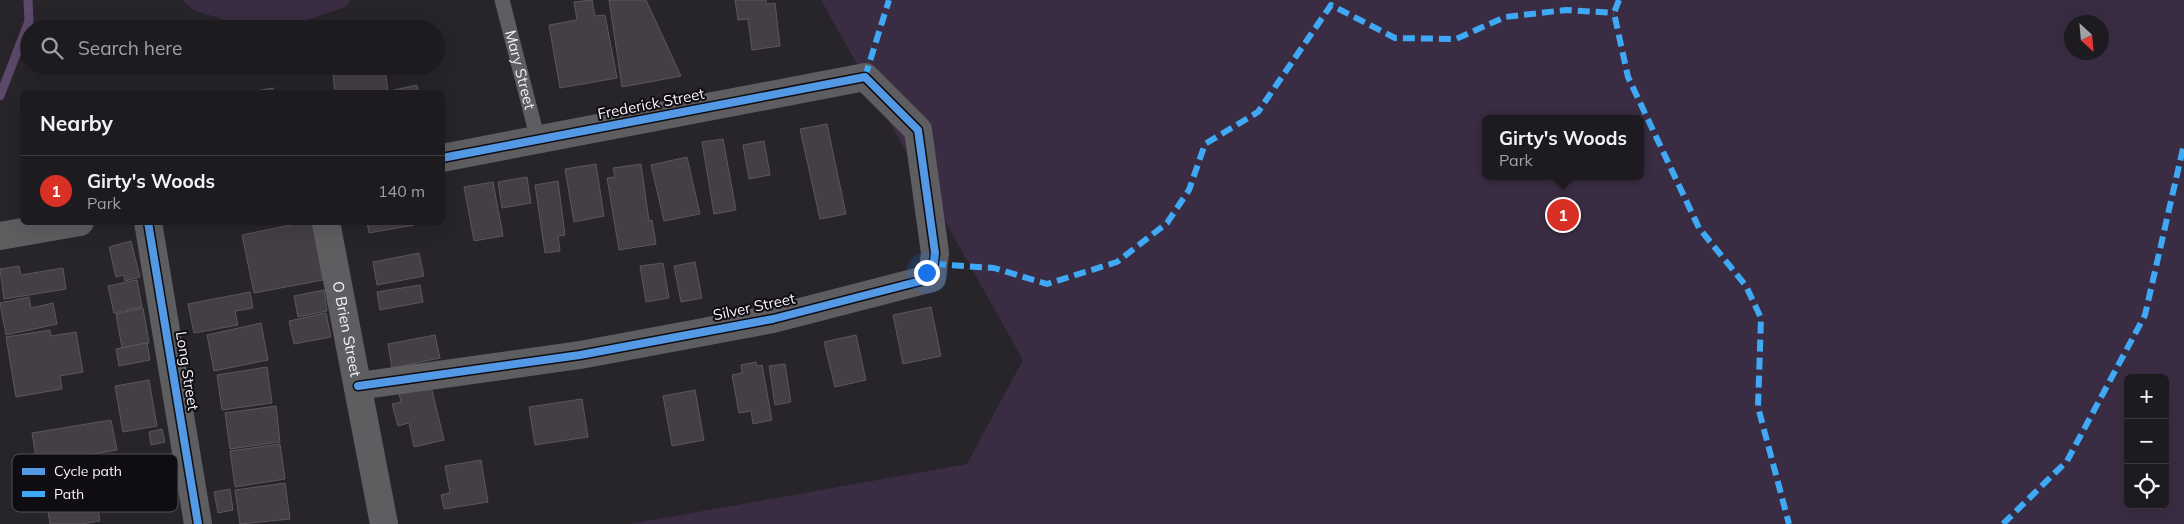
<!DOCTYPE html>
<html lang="en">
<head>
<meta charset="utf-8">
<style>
  :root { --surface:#1d1b20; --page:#2a282d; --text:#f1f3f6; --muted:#a0a1a5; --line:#3b393e; --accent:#d93025 }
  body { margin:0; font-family:Mulish,sans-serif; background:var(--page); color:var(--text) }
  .controls { position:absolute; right:15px; bottom:15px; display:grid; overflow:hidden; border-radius:8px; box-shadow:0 5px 20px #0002 }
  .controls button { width:45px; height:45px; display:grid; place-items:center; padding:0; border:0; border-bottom:1px solid var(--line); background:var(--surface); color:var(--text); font:25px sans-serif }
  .compass { position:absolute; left:2064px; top:15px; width:45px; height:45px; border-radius:50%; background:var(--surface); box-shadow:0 5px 20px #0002; rotate:154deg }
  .you { position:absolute; left:926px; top:272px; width:18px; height:18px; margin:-12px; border:4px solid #fff; border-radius:50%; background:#1a73e8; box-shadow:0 0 0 8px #1a73e833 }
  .badge { display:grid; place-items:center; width:32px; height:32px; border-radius:50%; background:var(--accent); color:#fff; font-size:16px; font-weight:700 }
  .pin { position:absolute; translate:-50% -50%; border:2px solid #fff; box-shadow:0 1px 5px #0006 }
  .popup { position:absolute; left:1482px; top:115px; width:162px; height:65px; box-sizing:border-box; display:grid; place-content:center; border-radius:8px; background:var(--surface); filter:drop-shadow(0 1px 4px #0005); font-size:16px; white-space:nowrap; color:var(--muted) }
  .popup b { font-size:19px; color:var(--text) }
  .popup::after { content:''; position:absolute; left:50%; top:100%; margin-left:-10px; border:10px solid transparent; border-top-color:var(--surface) }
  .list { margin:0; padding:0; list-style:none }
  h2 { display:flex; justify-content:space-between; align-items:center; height:65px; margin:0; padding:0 20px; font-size:21px }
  h2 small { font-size:16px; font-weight:400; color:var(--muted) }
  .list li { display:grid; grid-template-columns:32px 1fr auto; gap:15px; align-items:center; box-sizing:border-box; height:70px; padding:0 20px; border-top:1px solid var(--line) }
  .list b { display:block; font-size:19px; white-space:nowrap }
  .list p { margin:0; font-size:16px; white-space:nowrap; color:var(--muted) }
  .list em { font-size:16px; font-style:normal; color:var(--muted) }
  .icon { flex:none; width:28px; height:28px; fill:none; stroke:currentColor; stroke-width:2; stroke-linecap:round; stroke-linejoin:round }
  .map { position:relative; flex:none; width:2184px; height:524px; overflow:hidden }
  .search { position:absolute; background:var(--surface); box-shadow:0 5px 20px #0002; left:20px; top:20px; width:425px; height:55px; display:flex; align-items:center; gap:12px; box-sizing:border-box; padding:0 18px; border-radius:28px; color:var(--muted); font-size:19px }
  .panel { position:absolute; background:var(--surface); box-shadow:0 5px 20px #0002; left:20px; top:90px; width:425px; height:135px; border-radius:8px }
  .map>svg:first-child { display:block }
  .green { fill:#3a2d43; fill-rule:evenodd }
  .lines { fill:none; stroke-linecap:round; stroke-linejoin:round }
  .stream { stroke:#5d486b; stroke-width:9 }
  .building { fill:#433f45; stroke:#5a575d }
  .lane { stroke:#5e5d60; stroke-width:15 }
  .street { stroke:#5e5d60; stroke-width:28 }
  .quiet { stroke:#3fa9f5; stroke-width:6; stroke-dasharray:12 6; stroke-linecap:butt }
  .cycleway-casing { stroke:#0f0c12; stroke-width:11 }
  .cycleway { stroke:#5399e6; stroke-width:8 }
  .labels { text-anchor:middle; stroke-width:4; stroke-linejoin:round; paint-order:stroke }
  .street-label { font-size:15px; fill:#f8f3fb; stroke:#0f0c12 }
  .key { fill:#0f0c12; stroke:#555158; stroke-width:1 }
  .key-label { font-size:14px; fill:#f8f3fb }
</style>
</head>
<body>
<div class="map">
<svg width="2184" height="524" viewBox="0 0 2184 524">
  <rect width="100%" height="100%" fill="#27242a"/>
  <g class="green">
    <polygon points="182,0 350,0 346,7 279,29 253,29 193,10"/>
    <path d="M821 0H2184V524H630L967 464 1023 360ZM2072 22H2102V52H2072ZM1486 119H1640V176H1486ZM2128 378H2165V505H2128Z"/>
  </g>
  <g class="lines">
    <polyline class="stream" points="0,96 29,21 28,0"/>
  </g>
  <g class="building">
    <polygon points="592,0 595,16 605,15 617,78 560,88 549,25 577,20 574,2"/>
    <polygon points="609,0 646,0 681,76 622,87"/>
    <polygon points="735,0 766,0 766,4 775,3 780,46 752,50 748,19 738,20"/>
    <polygon points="385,68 388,92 335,92 333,75"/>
    <polygon points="417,85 419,92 395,92 394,90"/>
    <polygon points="273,88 274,92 251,92"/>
    <polygon points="827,124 846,214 820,219 800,129"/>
    <polygon points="723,139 736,210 714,214 702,142"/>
    <polygon points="764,141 770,175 749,179 743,145"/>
    <polygon points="687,157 700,214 664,221 651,165"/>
    <polygon points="596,164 604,216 574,222 565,169"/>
    <polygon points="641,164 649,221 652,220 656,244 619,250 607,178 615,177 613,168"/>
    <polygon points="527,177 531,203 502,208 498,182"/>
    <polygon points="558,181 565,235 558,236 560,251 545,253 535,185"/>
    <polygon points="493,182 503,236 474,241 464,187"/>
    <polygon points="305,222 312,222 323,280 254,293 242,235"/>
    <polygon points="367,222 413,222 414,225 369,233"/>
    <polygon points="131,241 140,277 125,281 124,275 116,277 109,247"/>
    <polygon points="419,253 424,276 377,285 373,262"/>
    <polygon points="695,262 702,298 681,302 674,266"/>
    <polygon points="663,263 669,298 646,302 640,266"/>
    <polygon points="19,266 21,275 63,268 66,289 4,299 0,269"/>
    <polygon points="137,280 142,307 114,313 108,286"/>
    <polygon points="420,285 423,302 380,310 377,292"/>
    <polygon points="324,290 327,311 298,317 294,296"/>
    <polygon points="250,292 253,308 235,311 238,325 194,333 188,304"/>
    <polygon points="29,297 31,308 53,303 57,324 6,335 0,303"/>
    <polygon points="931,307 941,356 903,364 893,315"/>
    <polygon points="143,308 149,343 122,348 116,314"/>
    <polygon points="326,313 331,337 294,344 289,321"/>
    <polygon points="261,323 268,360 214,371 207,335"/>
    <polygon points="50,330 51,336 76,332 83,372 60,376 62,389 16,397 6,337"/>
    <polygon points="435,335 440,358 392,368 388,344"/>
    <polygon points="856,335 866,380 835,387 824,342"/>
    <polygon points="147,343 150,360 119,366 116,349"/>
    <polygon points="756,362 757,366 762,365 772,420 753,424 751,411 739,413 732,375 742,373 741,365"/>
    <polygon points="785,364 791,402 775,405 769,366"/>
    <polygon points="267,367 272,403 222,410 217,375"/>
    <polygon points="149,380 157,426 123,432 115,386"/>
    <polygon points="431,386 444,440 414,447 409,423 398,426 392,404 401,402 399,394"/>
    <polygon points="695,390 704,440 672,446 663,396"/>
    <polygon points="582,399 588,437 535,445 529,407"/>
    <polygon points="276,406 280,442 230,449 225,413"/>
    <polygon points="111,420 117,450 37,463 32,433"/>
    <polygon points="162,429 165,442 151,445 149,432"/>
    <polygon points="280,444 285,479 235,487 230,451"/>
    <polygon points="481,460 488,502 444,509 441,495 450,493 445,466"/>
    <polygon points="70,464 72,474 111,466 114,483 46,496 41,470"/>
    <polygon points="285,483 290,519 240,524 235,490"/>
    <polygon points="230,489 233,510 218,513 214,492"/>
    <polygon points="95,491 100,521 82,524 50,524 46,499"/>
  </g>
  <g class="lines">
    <path class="lane" id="s1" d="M502 0 538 140"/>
    <g class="street">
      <polyline points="148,222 198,524"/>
      <path id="s2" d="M326 222 384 524"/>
      <polyline points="0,236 80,222"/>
      <polyline points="358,386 580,355 773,319 932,278 935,253 918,130 865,77 442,158"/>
    </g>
    <g class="quiet">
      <polyline points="1619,0 1614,13 1628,77 1699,228 1746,286 1761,318 1758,407 1789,524"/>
      <polyline points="865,77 889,0"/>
      <polyline points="934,264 994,268 1047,284 1117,262 1167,223 1189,190 1205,144 1258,112 1331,5 1395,38 1456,39 1505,17 1566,10 1614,13"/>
      <polyline points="2003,524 2067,461 2145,315 2184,144"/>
    </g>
    <defs>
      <g id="cycleway">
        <polyline points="148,222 198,524"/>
        <polyline points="358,386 580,355 773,319 932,278 935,253 918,130 865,77 442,158"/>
      </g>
    </defs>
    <use href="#cycleway" class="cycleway-casing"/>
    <use href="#cycleway" class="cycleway"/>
  </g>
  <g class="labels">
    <g class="street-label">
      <text dy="5" stroke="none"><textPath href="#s1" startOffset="72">Mary Street</textPath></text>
      <text transform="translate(651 104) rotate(-11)" y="5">Frederick Street</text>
      <text transform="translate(754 307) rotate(-12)" y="5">Silver Street</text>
      <text dy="5" stroke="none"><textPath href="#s2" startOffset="109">O Brien Street</textPath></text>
      <text transform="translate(187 371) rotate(81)" y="5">Long Street</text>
    </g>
  </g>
  <rect x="12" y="454" width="166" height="58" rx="8" class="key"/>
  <rect x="22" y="468" width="23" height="7" fill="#5399e6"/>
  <rect x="22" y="491" width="23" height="6" fill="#3fa9f5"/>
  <g class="key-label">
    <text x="54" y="476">Cycle path</text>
    <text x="54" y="499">Path</text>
  </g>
</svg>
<div class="controls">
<button>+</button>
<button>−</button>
<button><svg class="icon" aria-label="locate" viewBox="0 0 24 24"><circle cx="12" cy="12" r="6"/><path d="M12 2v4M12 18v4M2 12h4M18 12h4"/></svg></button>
</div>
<svg class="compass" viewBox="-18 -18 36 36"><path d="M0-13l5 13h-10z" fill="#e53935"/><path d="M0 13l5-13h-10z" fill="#a0a1a5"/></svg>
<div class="you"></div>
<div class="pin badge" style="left:1563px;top:215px">1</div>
<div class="popup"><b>Girty's Woods</b>Park</div>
<div class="search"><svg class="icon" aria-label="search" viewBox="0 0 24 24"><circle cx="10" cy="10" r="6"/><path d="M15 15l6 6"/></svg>Search here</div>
<section class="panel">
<h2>Nearby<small></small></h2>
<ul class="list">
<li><span class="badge">1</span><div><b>Girty's Woods</b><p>Park</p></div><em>140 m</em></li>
</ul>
</section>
</div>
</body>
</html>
